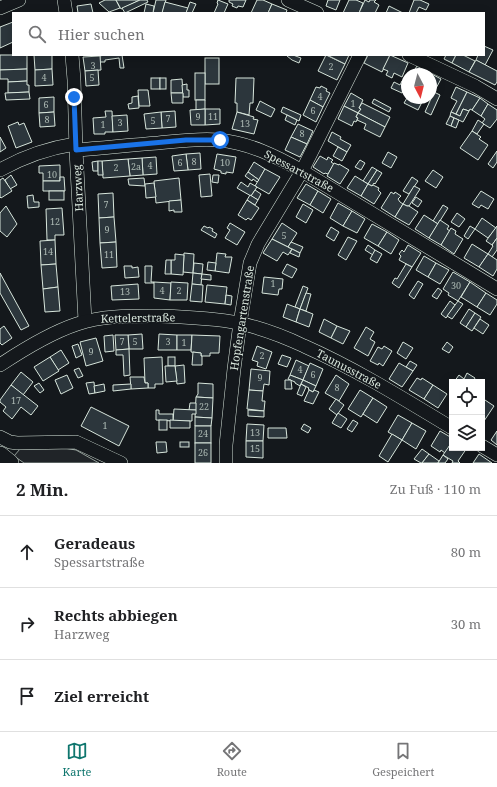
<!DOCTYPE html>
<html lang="de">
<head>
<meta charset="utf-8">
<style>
  :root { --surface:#fff; --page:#f6f6f6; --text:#202124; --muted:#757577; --line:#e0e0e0; --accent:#0f766e }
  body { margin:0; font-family:"Noto Serif",serif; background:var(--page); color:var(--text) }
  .controls { position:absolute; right:12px; bottom:12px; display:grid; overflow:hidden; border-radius:0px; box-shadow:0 2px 10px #0003 }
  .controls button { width:36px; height:36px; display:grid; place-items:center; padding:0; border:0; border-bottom:1px solid var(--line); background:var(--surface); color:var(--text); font:20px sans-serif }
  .compass { position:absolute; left:401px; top:68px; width:36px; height:36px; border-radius:50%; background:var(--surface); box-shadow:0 2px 10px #0003; rotate:173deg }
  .stop { position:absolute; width:12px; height:12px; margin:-9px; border:3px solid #1a73e8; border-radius:50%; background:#fff }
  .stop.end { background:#1a73e8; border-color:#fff; box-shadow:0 1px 4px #0008 }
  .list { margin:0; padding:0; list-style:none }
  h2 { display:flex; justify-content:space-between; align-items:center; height:52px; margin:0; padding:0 16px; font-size:17px }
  h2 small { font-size:13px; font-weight:400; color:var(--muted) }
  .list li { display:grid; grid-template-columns:26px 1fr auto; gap:12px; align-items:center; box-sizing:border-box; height:72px; padding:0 16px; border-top:1px solid var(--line) }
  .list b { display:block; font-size:15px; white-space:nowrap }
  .list p { margin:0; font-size:13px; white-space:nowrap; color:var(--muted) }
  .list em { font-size:13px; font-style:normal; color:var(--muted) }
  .icon { flex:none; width:22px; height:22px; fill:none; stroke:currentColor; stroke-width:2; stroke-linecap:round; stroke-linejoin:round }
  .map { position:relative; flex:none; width:497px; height:463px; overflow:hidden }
  .search { position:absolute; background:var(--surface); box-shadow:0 2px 10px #0003; left:12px; right:12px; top:12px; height:44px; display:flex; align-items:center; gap:10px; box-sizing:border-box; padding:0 14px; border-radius:0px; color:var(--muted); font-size:15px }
  .sheet { height:268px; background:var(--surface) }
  nav { display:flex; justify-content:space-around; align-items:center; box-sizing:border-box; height:56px; border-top:1px solid var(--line); background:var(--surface); font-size:11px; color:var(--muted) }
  nav a { display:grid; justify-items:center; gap:2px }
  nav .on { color:var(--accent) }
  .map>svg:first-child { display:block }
  .green { fill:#202428; stroke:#939e99 }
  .building { fill:#2c363c; stroke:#d8e6dc }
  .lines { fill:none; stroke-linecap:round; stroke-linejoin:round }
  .minor-casing { stroke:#d8e6dc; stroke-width:14 }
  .major-casing { stroke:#d8e6dc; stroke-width:18 }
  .minor { stroke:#14181c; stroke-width:13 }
  .major { stroke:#14181c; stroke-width:17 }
  .route { stroke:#1a73e8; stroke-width:5 }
  .labels { text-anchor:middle; stroke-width:3; stroke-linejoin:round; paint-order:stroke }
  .number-label { font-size:9px; fill:#adbab4 }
  .street-label { font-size:11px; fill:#d8e6dc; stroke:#14181c }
</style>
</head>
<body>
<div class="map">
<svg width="497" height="463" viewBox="0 0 497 463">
  <rect width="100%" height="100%" fill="#14181c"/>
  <polygon class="green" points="64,448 76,450 99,463 24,463 14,456 20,449"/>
  <g class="building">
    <polygon points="105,0 116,0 120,8 109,12 99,3"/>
    <polygon points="116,0 140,0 121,9"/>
    <polygon points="140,0 147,0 148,2 125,13 122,8"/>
    <polygon points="156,0 166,0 162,13 153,13"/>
    <polygon points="218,0 228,4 224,13 214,13 218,4 217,3"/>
    <polygon points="229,0 246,0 243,7 238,6 237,8 232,6 233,4 229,2"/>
    <polygon points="257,0 263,0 272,4 268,13 251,13"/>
    <polygon points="328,0 340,0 336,10 326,6"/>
    <polygon points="349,0 356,0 363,3 359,13 343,13"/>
    <polygon points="365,0 369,2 370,0 376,0 374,2 379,5 375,13 359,13"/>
    <polygon points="414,0 420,0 429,4 426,10 419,7 416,13 409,13"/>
    <polygon points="165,2 188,8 186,13 162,13"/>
    <polygon points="190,2 196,4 192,13 186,13"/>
    <polygon points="91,4 93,13 78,13 77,6"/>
    <polygon points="146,4 154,6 153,13 144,13"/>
    <polygon points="272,4 287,10 286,13 268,13"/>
    <polygon points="389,6 403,13 386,13"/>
    <polygon points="13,22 13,42 0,48 0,27"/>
    <polygon points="484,46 493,50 485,65 476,60 478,55 484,55"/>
    <polygon points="0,55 27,55 27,69 0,70"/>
    <polygon points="34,55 52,55 52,69 35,70"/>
    <polygon points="104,55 122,55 124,68 120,68 119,58 105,60 105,62 100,62 100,56"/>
    <polygon points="287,55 293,55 301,58 299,63 292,60 287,56"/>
    <polygon points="326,55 345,64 337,80 318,71"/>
    <polygon points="327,55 349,55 345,64"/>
    <polygon points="368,55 390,55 382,72 364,63"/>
    <polygon points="390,55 408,63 402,77 394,73 392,78 386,75 388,71 383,69"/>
    <polygon points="446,55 456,55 452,63 444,59"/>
    <polygon points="456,55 463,55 475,61 469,72 452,63"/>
    <polygon points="100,56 101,70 85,71 83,57"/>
    <rect x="205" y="58" width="14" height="26"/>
    <polygon points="476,60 497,71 497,82 495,85 469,72"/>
    <polygon points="417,66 441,79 434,92 431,90 431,74 412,74"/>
    <polygon points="27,69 27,81 8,82 8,79 0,79 0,70"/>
    <polygon points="52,69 53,85 35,86 35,70"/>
    <polygon points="98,70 99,85 86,86 85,71"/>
    <rect x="195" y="73" width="10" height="27"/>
    <rect x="151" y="78" width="9" height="11"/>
    <rect x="160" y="78" width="6" height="11"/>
    <polygon points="236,78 254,78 253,103 250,103 249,115 237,112 237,103 235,103"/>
    <polygon points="182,79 183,93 171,93 171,80"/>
    <polygon points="27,81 27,85 29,85 29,92 8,93 8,82"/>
    <polygon points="402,81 407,83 402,93 391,88 394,82 400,85"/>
    <polygon points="187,84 187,90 189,90 189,97 183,97 182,85"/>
    <polygon points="321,86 327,89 326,91 330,93 323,107 310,100 316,87 320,88"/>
    <polygon points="456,87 467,92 456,114 451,112 457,101 451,98"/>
    <polygon points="138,90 148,90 150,106 139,106"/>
    <polygon points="29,92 30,99 6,100 5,93"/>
    <polygon points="434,92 440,95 431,115 425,112"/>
    <polygon points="467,92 480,98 472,110 470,109 469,111 463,109 460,116 456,114"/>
    <polygon points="171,93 183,93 183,103 172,103"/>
    <polygon points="351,93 363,100 359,108 361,109 358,113 344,106"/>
    <polygon points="138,96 139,108 129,109 128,104 132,103 132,97"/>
    <polygon points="54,97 54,112 39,113 39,98"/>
    <polygon points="407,98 424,98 418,110 404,103"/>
    <polygon points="480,98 488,104 481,116 472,110"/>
    <polygon points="374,99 391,108 389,112 372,103"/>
    <polygon points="196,100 205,100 205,109 196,110"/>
    <polygon points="310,100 323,107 316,122 303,115"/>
    <polygon points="260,101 275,109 271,117 256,110"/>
    <polygon points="362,103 390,117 385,127 358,113 361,109 359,108"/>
    <polygon points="488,104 497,110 497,119 490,128 482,123 485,119 481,116"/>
    <polygon points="344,106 358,113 356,117 358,118 356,122 354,121 352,126 338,119"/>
    <polygon points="283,107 301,115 299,121 281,112"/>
    <polygon points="205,109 220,109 220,124 205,125"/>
    <polygon points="205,109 205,125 191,125 190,110"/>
    <polygon points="463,109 469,111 463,122 450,116 451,112 460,116"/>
    <polygon points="105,111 112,111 113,132 105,132 105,134 94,134 93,118 106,117"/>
    <polygon points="175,111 176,127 162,128 161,112"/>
    <polygon points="54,112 55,126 40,127 39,113"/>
    <polygon points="161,112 162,128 146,129 144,114"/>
    <polygon points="237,112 254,117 253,119 258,120 254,134 232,129"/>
    <polygon points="358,113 385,127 380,137 364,129 366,124 357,120 358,118 356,117"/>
    <polygon points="127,115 128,131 113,132 112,116"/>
    <polygon points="287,115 297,120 295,125 285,120"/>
    <polygon points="450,116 454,118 451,126 446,124"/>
    <polygon points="454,118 459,120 456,128 451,126"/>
    <polygon points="478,120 484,124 477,134 472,131"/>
    <polygon points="18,122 19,125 24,123 32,142 16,148 8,126"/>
    <polygon points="298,124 313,131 307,144 291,137"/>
    <polygon points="472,131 481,137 479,139 488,145 478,160 460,148"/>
    <polygon points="332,132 341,137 340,139 351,145 347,152 328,141"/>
    <polygon points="0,137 6,148 0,152"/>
    <polygon points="291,137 307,144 300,157 285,150"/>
    <polygon points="338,147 347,152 342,161 333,156"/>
    <polygon points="497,151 497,162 493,168 488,164"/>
    <polygon points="388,152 397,157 391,168 382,163"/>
    <polygon points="200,153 201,169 188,170 186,154"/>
    <polygon points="186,154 188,170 174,171 172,156"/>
    <polygon points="217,154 236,157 233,173 226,172 226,174 221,173 221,171 214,169"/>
    <polygon points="320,156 327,160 328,157 333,160 331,162 334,164 328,174 325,173 324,174 313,167"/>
    <polygon points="156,157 157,174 143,175 142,158"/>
    <polygon points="142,158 143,175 130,176 128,159"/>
    <polygon points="128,159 130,176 103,178 102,161"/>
    <polygon points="360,160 365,163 361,170 355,167"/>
    <polygon points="98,161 98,171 93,171 92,162"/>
    <polygon points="98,161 102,161 103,175 98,175"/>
    <polygon points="254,162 265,169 259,180 248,172"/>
    <polygon points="334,163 339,165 339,164 349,170 340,184 327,176"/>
    <polygon points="60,165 60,181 43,181 43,173 39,173 39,166"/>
    <polygon points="372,167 377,170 368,184 363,181"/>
    <polygon points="265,169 280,177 269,194 255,186"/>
    <polygon points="377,170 382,173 375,184 374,183 372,186 368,184"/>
    <polygon points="433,170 443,177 436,188 425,181"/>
    <polygon points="248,172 259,180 257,182 253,179 252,181 245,176"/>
    <polygon points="210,174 212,196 201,197 199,175"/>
    <polygon points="11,175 17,185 10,189 5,180"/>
    <polygon points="213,175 219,175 218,183 212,182"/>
    <polygon points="355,176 368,184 361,196 347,188"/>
    <polygon points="60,177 64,177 65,191 43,191 43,181 60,181"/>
    <polygon points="412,177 418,181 409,194 403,191"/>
    <polygon points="3,178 12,191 1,198 0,197 0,180"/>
    <polygon points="144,178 145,186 129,185 128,179"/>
    <polygon points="179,178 181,200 156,203 154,181"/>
    <polygon points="241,182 248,187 250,183 257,187 251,196 237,188"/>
    <polygon points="154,183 156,197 146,198 145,184"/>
    <polygon points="306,184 318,191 310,205 297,198"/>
    <polygon points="368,184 372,186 373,185 379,188 378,190 381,193 374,204 361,196"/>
    <polygon points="414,186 420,189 409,206 407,206 403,204"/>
    <polygon points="255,190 261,194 258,200 251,196"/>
    <rect x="49" y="191" width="15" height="9"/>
    <polygon points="318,191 331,199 323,213 310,205"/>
    <polygon points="481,191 494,199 488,209 481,205 479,208 472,204"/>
    <polygon points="391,192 394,194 395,192 401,196 398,199 400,202 403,204 395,217 381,208"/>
    <polygon points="113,193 114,217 99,218 98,194"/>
    <polygon points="33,195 34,202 39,202 39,207 28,208 27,196"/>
    <polygon points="250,195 258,200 255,205 247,200"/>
    <polygon points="416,197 422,201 418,207 412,203"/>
    <polygon points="181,200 182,212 174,212 174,210 169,211 169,201"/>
    <polygon points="247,200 259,208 251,220 248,218 246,220 238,215"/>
    <polygon points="338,203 352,211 343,226 330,218"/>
    <polygon points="303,204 313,210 306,223 296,217"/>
    <polygon points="403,204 407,206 409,206 418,212 409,225 395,217"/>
    <polygon points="443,205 448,208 438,224 433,221"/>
    <polygon points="6,206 17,224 7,237 0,231 0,213"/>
    <polygon points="62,208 64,235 55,235 55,240 47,240 46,209"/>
    <polygon points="352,211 365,219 357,233 343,226"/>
    <polygon points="457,213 465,219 459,227 451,222"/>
    <polygon points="424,215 438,224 429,238 415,229"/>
    <polygon points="114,217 116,242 100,243 99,218"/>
    <polygon points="482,218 496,228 488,238 475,229"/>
    <polygon points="440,220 449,226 447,229 450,231 441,245 429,238"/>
    <polygon points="230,223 245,232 237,245 225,238 230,230 227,228"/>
    <polygon points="282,223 297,233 288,247 272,239"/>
    <polygon points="372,224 387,232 378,246 364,238"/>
    <polygon points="204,226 208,228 209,227 213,229 212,231 217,234 215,238 201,230"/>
    <polygon points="470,226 475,229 468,239 464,236"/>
    <polygon points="497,226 497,238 492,245 486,241"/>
    <polygon points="331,227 339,232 334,241 326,236"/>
    <polygon points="451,228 456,231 455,234 463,239 454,254 441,245"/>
    <polygon points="387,232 399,240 391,254 378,246"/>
    <polygon points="348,237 357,241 346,260 338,255"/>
    <polygon points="497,238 497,250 492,257 488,254 493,246 492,245"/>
    <polygon points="272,239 292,249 288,255 283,252 277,261 263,253"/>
    <polygon points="55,240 56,264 41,265 40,241"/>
    <polygon points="116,242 117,267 102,268 100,243"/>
    <polygon points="291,242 303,247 300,253 288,247"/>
    <polygon points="472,244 488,254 479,267 464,258"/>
    <polygon points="368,245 375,250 373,255 365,250"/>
    <polygon points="408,245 421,253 412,267 399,260 401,256 399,254 402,250 404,252"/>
    <polygon points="292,249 300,253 299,257 290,253"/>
    <polygon points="375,250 382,254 377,263 370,259"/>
    <polygon points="184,253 194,254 193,273 183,272"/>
    <polygon points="217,253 226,254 225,257 232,257 229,273 215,271"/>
    <polygon points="175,254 184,255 183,275 171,274 171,260 175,260"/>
    <polygon points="488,254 497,260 497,269 493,276 479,267"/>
    <polygon points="424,256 436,263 428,277 416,270"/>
    <polygon points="166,260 171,260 171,274 165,274"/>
    <polygon points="208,262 216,263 215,271 207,270"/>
    <polygon points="194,263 203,264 202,274 193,273"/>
    <polygon points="436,263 449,270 440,284 428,277"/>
    <polygon points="56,264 58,287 43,289 41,265"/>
    <polygon points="287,264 297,269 292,278 282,273"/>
    <polygon points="406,264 412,267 399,288 392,283 395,278 397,279"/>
    <polygon points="124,266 132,266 132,268 138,267 139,277 125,278"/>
    <polygon points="145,266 152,266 151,282 154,282 154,283 145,283"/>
    <polygon points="453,272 470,282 458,301 448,295 449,293 443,289"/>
    <polygon points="0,273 29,326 21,330 0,293"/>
    <polygon points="193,273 202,274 201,285 192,284"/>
    <polygon points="202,274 211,275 211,280 201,279"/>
    <polygon points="264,277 283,279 282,289 279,289 278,295 262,293"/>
    <polygon points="418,281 423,284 414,299 409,295"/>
    <polygon points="154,282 171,283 170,300 154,298"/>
    <polygon points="171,282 188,283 187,300 170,300"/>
    <polygon points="470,282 486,293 477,307 461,297"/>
    <polygon points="138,284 139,299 112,300 111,286"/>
    <polygon points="192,284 203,285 202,302 190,301"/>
    <polygon points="207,285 227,287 225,304 205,302"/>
    <polygon points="303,286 308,288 300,309 295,307"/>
    <polygon points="58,287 60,311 45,312 43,289"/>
    <polygon points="438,288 442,291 437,299 432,296"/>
    <polygon points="306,293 311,294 306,311 300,309"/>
    <polygon points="486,293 497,300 497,304 490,315 477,307"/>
    <polygon points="226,295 232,296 231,305 225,304"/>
    <polygon points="450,301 455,305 446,318 441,314"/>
    <polygon points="458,301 463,304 452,319 447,316"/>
    <polygon points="287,304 300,309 296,322 283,317"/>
    <polygon points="300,309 313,314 309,327 296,322"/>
    <polygon points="469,309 475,313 466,327 460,323"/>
    <polygon points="475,313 481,317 472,331 466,327"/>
    <polygon points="324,319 337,326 331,338 319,332"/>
    <polygon points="480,319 489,325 483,334 474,328"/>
    <polygon points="4,326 12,338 2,345 0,343 0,329"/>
    <polygon points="337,326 350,331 343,344 331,338"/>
    <polygon points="366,327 374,332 370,339 375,342 368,356 354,348"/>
    <polygon points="142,334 143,349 129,349 128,335"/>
    <polygon points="159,334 177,335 177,350 158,350"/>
    <polygon points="113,335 114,351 105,352 104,336"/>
    <polygon points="115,335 128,335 129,349 116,350"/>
    <polygon points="177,335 192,335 191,350 177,350"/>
    <polygon points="192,335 220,336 219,353 210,353 210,356 201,356 201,353 191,352"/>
    <polygon points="96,338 103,361 86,366 80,342"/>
    <polygon points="403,342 413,348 406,359 397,353"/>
    <polygon points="447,342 453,347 449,353 442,349"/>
    <polygon points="78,344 82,355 76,358 72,346"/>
    <polygon points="257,346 272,352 266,369 257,366 258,362 252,360"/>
    <polygon points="384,346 392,351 383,366 379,363 378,365 370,361 378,347 382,349"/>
    <polygon points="129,349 130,375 124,376 123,355 116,355 116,350"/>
    <polygon points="61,350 69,363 58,370 50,357"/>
    <polygon points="193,352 201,353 201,356 202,356 202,365 192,365"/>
    <polygon points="282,355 291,358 287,367 278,364"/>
    <polygon points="50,357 59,371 43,381 34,367"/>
    <polygon points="162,357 163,384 155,384 155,388 148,388 148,383 145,383 144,358"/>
    <rect x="168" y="357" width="7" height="9"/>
    <polygon points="296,360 309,366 303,380 290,375"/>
    <polygon points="410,361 417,365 413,371 406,367"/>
    <polygon points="310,363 323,369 316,386 303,380"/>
    <polygon points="399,363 413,371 402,387 389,379"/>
    <polygon points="184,365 185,383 177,384 175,366"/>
    <polygon points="165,366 175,366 177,381 166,382"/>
    <polygon points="79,368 83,376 78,378 74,370"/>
    <polygon points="251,369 270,371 269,385 264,384 263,391 249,390"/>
    <polygon points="21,372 33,382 23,395 11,385"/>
    <polygon points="467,373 475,378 473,382 468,382 464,379"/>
    <polygon points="67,375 73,388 61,394 55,380"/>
    <polygon points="290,375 303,380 300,386 295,383 295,382 288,379"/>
    <polygon points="336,375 349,384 339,401 325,393"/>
    <polygon points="459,375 464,379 462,382 454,382"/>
    <polygon points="130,377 144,377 145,383 148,383 148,388 131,389"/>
    <polygon points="417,378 421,380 422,378 433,385 424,399 409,390"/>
    <polygon points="285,380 291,380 292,389 285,389"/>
    <polygon points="303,380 316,386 313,392 308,389 309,388 301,384"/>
    <polygon points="94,382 95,393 89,394 86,383"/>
    <polygon points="39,383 44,390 40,393 34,386"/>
    <polygon points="198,383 213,384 213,398 196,397 198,394"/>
    <polygon points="104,384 105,391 95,393 94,386"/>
    <polygon points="131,384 131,389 113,391 113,385"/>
    <polygon points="301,384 306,387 302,396 297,394"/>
    <polygon points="11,385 38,406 31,415 21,407 12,419 3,411 6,407 0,402 0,400"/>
    <polygon points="433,385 447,394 438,408 424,399"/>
    <polygon points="249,390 263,391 262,401 265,401 264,411 247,409"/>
    <polygon points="309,390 313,392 314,390 319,392 313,404 304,401"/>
    <polygon points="360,390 373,398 361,417 348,409"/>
    <polygon points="196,397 213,398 212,418 195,417"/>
    <polygon points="373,398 387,407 377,423 363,414"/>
    <polygon points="482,398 494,406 482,424"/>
    <polygon points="336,399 344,405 337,415 329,409"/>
    <polygon points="190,403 196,403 196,410 189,410"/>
    <polygon points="91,407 129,426 119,446 81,426"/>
    <polygon points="174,409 196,410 196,414 192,414 192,421 173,421"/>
    <polygon points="156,410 159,410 159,414 173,414 173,421 156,420"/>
    <polygon points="248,410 264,411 264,417 248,416"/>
    <polygon points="338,413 347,419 341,428 332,423"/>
    <polygon points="398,415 412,423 402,440 388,432"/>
    <polygon points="195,417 212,418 211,426 195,426"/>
    <rect x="159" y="420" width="8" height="10"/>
    <polygon points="170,420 190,421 190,428 170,428"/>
    <polygon points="353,420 358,423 352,432 347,429"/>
    <polygon points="412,423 426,431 416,449 402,440"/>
    <polygon points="247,424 264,425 263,441 246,441"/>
    <polygon points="304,424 311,428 308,433 301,429"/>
    <rect x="195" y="426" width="16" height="17"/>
    <polygon points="268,428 286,428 287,438 268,438"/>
    <polygon points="440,431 452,438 452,442 445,453 441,450 440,452 431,446"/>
    <polygon points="497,431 497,445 491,440"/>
    <polygon points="392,434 402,440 388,462 379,456"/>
    <polygon points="246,441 263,441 263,458 246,457"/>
    <polygon points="156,442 166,442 167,452 157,453"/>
    <rect x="180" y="442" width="9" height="5"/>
    <polygon points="452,442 452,448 467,448 458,461 460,463 452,463 453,461 443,455"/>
    <rect x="195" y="443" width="16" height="20"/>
    <polygon points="422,449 429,454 422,463 421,463 414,459"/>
    <polygon points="429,454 439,461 438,463 422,463"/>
    <polygon points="479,454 492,463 473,463"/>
    <polygon points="443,455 448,459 445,463 438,463"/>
  </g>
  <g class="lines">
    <defs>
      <g id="minor">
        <polyline points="64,0 66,13"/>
        <polyline points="288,0 317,13"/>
        <polyline points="0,8 19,0"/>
        <polyline points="72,55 74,80 76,150 85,321"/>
        <polyline points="409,55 475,86 497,99"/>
        <path d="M76 150C103 148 131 145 158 143 178 141 199 138 219 140 249 143 276 156 302 171L497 289"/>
        <path d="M0 170C23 157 49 148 75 144"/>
        <path d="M0 365C24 349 50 333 77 324 104 315 133 316 161 316 187 317 213 318 239 323 261 328 283 336 304 346 356 369 404 399 452 428"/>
        <polyline points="0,437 10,442 17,443 76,442 121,463"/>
        <polyline points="482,446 497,455"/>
        <polyline points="226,463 226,445 234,369 240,323 250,263 258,244 302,171 360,55"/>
      </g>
      <polyline id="major" points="0,455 10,463"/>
    </defs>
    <use href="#minor" class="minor-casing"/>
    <use href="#major" class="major-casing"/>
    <use href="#minor" class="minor"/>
    <use href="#major" class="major"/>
  </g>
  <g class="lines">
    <polyline class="route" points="74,97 76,150 186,140 220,140"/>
  </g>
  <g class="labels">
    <g class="number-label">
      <text x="93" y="69">3</text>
      <text x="331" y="70">2</text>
      <text x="44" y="81">4</text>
      <text x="92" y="81">5</text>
      <text x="320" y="100">4</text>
      <text x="353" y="107">1</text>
      <text x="46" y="108">6</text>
      <text x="313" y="114">6</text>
      <text x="198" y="120">9</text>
      <text x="213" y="120">11</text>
      <text x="168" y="122">7</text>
      <text x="47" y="123">8</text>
      <text x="153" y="124">5</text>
      <text x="120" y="126">3</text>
      <text x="245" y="127">13</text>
      <text x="103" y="128">1</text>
      <text x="302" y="137">8</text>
      <text x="194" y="165">8</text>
      <text x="180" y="166">6</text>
      <text x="225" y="166">10</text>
      <text x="150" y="169">4</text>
      <text x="136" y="170">2a</text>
      <text x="116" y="171">2</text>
      <text x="52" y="178">10</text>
      <text x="106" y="208">7</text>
      <text x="55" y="225">12</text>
      <text x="107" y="233">9</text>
      <text x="284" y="239">5</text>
      <text x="48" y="255">14</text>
      <text x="109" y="258">11</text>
      <text x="273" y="287">1</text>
      <text x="456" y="289">30</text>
      <text x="162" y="294">4</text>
      <text x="179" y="294">2</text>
      <text x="125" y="295">13</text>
      <text x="122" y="345">7</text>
      <text x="135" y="345">5</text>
      <text x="168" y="345">3</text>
      <text x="184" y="346">1</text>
      <text x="91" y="355">9</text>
      <text x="262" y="359">2</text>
      <text x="300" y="373">4</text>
      <text x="313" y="378">6</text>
      <text x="260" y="381">9</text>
      <text x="337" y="391">8</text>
      <text x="16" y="404">17</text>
      <text x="204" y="410">22</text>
      <text x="105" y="429">1</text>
      <text x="255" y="436">13</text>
      <text x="203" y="437">24</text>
      <text x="255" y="452">15</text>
      <text x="203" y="456">26</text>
    </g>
    <g class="street-label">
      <text transform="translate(299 171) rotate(28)" y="4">Spessartstraße</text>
      <text transform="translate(78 188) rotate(-93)" y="4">Harzweg</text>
      <text transform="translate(138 318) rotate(-1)" y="4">Kettelerstraße</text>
      <text transform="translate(242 318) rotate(-81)" y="4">Hopfengartenstraße</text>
      <text transform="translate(349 369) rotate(28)" y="4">Taunusstraße</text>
    </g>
  </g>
</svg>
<div class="controls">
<button><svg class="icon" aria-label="locate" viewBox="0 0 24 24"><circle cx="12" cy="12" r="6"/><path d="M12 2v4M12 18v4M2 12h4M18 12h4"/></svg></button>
<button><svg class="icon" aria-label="layers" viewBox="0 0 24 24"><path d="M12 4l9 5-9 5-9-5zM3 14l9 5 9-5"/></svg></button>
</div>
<svg class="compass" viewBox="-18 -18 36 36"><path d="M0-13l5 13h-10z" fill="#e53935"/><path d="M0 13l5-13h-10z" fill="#757577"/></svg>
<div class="stop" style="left:220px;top:140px"></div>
<div class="stop end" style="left:74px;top:97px"></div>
<div class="search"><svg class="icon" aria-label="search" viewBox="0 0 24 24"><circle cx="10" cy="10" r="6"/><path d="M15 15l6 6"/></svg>Hier suchen</div>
</div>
<section class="sheet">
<h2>2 Min.<small>Zu Fuß · 110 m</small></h2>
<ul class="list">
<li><svg class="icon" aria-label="ahead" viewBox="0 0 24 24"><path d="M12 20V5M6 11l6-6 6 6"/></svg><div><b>Geradeaus</b><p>Spessartstraße</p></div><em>80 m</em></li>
<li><svg class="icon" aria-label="right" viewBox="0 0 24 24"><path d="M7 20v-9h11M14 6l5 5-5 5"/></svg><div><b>Rechts abbiegen</b><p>Harzweg</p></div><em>30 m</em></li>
<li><svg class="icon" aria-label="arrive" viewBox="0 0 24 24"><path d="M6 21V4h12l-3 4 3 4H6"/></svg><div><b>Ziel erreicht</b></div></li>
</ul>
</section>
<nav>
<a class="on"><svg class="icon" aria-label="map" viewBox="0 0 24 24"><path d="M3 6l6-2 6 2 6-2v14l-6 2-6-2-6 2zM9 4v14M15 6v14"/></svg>Karte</a>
<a><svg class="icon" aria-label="directions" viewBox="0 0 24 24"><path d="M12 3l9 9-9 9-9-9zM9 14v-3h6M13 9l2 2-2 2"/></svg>Route</a>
<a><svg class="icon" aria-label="saved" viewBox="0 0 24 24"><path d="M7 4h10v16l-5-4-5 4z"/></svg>Gespeichert</a>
</nav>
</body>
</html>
